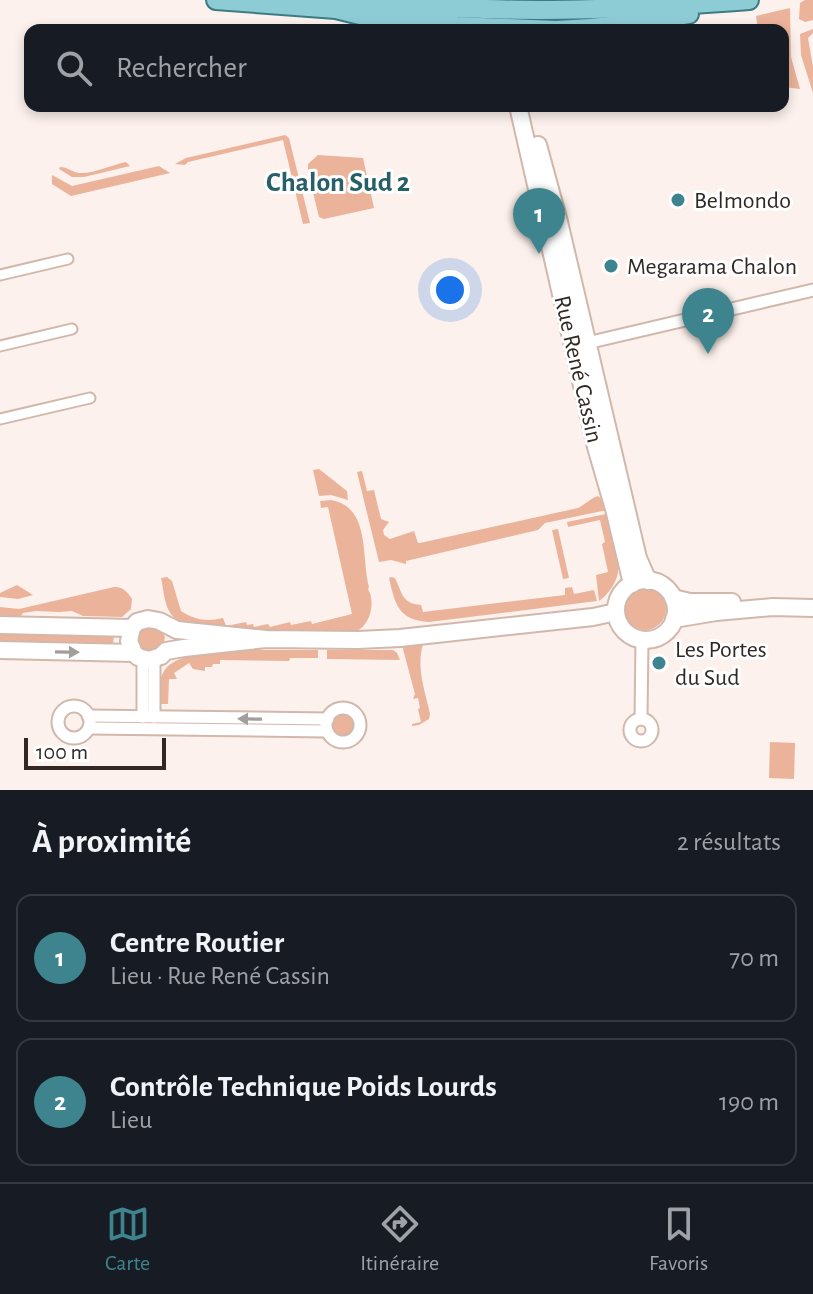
<!DOCTYPE html>
<html lang="fr">
<head>
<meta charset="utf-8">
<style>
  :root { --surface:#171b24; --page:#242831; --text:#f1f3f6; --muted:#9ea1a6; --line:#363941; --accent:#3e848f }
  body { margin:0; font-family:"Alegreya Sans",sans-serif; background:var(--page); color:var(--text) }
  .scale { position:absolute; left:24px; bottom:20px; width:142px; box-sizing:border-box; padding-left:8px; border:4px solid #312723; border-top:0; font-size:22px; line-height:28px; white-space:nowrap; color:#312723; -webkit-text-stroke:6px #fff; paint-order:stroke }
  .you { position:absolute; left:450px; top:290px; width:28px; height:28px; margin:-20px; border:6px solid #fff; border-radius:50%; background:#1a73e8; box-shadow:0 0 0 12px #1a73e833 }
  .badge { display:grid; place-items:center; width:52px; height:52px; border-radius:50%; background:var(--accent); color:#fff; font-size:26px; font-weight:700 }
  .pin { position:absolute; translate:-50% -66px; filter:drop-shadow(0 2px 4px #0008) }
  .pin::after { content:''; position:absolute; top:42px; width:28px; height:24px; background:inherit; clip-path:polygon(0 0,100% 0,50% 100%) }
  .list { margin:0; padding:0; list-style:none }
  h2 { display:flex; justify-content:space-between; align-items:center; height:104px; margin:0; padding:0 32px; font-size:34px }
  h2 small { font-size:26px; font-weight:400; color:var(--muted) }
  .list li { display:grid; grid-template-columns:52px 1fr auto; gap:24px; align-items:center; box-sizing:border-box; height:128px; margin:0 16px 16px; padding:0 16px; border:2px solid var(--line); border-radius:16px }
  .list b { display:block; font-size:30px; white-space:nowrap }
  .list p { margin:0; font-size:26px; white-space:nowrap; color:var(--muted) }
  .list em { font-size:26px; font-style:normal; color:var(--muted) }
  .icon { flex:none; width:44px; height:44px; fill:none; stroke:currentColor; stroke-width:2; stroke-linecap:round; stroke-linejoin:round }
  .map { position:relative; flex:none; width:813px; height:790px; overflow:hidden }
  .search { position:absolute; background:var(--surface); box-shadow:0 4px 12px #0003; left:24px; right:24px; top:24px; height:88px; display:flex; align-items:center; gap:20px; box-sizing:border-box; padding:0 28px; border-radius:16px; color:var(--muted); font-size:30px }
  .sheet { height:392px; background:var(--surface) }
  nav { display:flex; justify-content:space-around; align-items:center; box-sizing:border-box; height:112px; border-top:2px solid var(--line); background:var(--surface); font-size:22px; color:var(--muted) }
  nav a { display:grid; justify-items:center; gap:4px }
  nav .on { color:var(--accent) }
  .map>svg:first-child { display:block }
  .green { fill:#ebb39a }
  .lines { fill:none; stroke-linecap:round; stroke-linejoin:round }
  .pedestrian-casing { stroke:#d1b8ac; stroke-width:13 }
  .minor-casing { stroke:#d1b8ac; stroke-width:15 }
  .secondary-casing { stroke:#d1b8ac; stroke-width:20 }
  .primary-casing { stroke:#3c7c84; stroke-width:22 }
  .pedestrian { stroke:#fff; stroke-width:9 }
  .minor { stroke:#fff; stroke-width:11 }
  .secondary { stroke:#fff; stroke-width:16 }
  .primary { stroke:#8eccd5; stroke-width:18 }
  .oneway { fill:#a29e9c }
  .poi-dot { fill:#3e848f; stroke:#fff; stroke-width:3 }
  .labels { text-anchor:middle; stroke-width:6; stroke-linejoin:round; paint-order:stroke }
  .poi-label { font-size:24px; fill:#312723; stroke:#fff; text-anchor:start }
  .street-label { font-size:24px; fill:#312723; stroke:#fff }
  .quarter-label { font-size:28px; font-weight:bold; fill:#265f67; stroke:#fff }
</style>
</head>
<body>
<div class="map">
<svg width="813" height="790" viewBox="0 0 813 790">
  <rect width="100%" height="100%" fill="#fcf1ec"/>
  <g class="green">
    <polygon points="805,0 813,0 813,20 805,22 799,19 800,3"/>
    <polygon points="790,8 791,57 800,89 783,87 783,30 758,30 756,16"/>
    <polygon points="813,29 813,33 808,38 813,67 813,93 801,55 800,34"/>
    <polygon points="285,135 289,138 310,223 303,224 283,140 188,162 185,165 175,164 186,158"/>
    <polygon points="318,155 363,158 374,208 324,219 319,217 308,172 308,164"/>
    <path d="M126 162 130 166 84 177H72L59 169 60 167C68 167 72 172 79 173 94 174 111 165 126 162Z"/>
    <polygon points="159,166 170,173 71,196 52,184 52,175 72,186"/>
    <polygon points="319,469 347,491 348,500 331,495 319,496 313,470"/>
    <path d="M362 471 367 491 374 490 381 519 389 522 383 530 384 535 390 539 414 531 418 543H420L578 508C584 505 591 498 598 496L604 501 607 510 545 523 538 530 406 561V564L391 560 379 562 357 472Z"/>
    <path d="M331 500C371 507 361 557 369 587L368 589C376 602 370 626 356 631 322 631 197 636 175 618 164 610 164 590 161 578L167 577 172 581 181 611C195 620 207 622 223 618L226 626 246 622 247 625 253 624 254 627 268 624 270 627 290 622 291 625 311 621 312 624 352 614 328 507 321 508 320 501Z"/>
    <path d="M606 514C609 527 620 561 618 573 616 583 607 596 599 601L596 575 608 572 602 544 605 542 600 520 568 527 567 522Z"/>
    <polygon points="558,529 569,578 563,579 552,530"/>
    <path d="M391 577 395 578C403 594 401 603 421 605L423 612 565 595V588L572 587 574 594 594 590 597 601 429 622C398 620 395 604 389 578Z"/>
    <polygon points="17,585 33,595 18,599 0,597 0,593"/>
    <path d="M114 587C122 586 128 592 132 599L131 609 122 617 83 616 72 611 59 612 36 611 23 613 20 617 0 615V607L19 609Z"/>
    <circle cx="645" cy="609" r="21"/>
    <polygon points="147,625 160,629 165,637 163,646 148,655 137,647 137,633"/>
    <polygon points="0,629 114,630 113,648 0,646"/>
    <path d="M423 644C416 668 425 690 430 714L429 719 419 725 412 726V724L421 722 418 709 420 708 418 698 413 699 415 694 403 649 404 646Z"/>
    <path d="M232 650H318V658H290L289 661 220 660V664H213L212 667H205V671L193 669 189 663 174 673 177 679H169L168 704H159C160 694 158 680 164 671 175 653 213 653 232 650Z"/>
    <polygon points="327,650 393,650 397,653 400,660 327,659"/>
    <circle cx="343" cy="725" r="12"/>
    <polygon points="770,742 795,743 794,779 769,778"/>
  </g>
  <g class="lines">
    <defs>
      <g id="pedestrian">
        <polyline points="0,275 68,259"/>
        <polyline points="0,346 72,329"/>
        <polyline points="0,419 90,398"/>
      </g>
      <g id="minor">
        <polyline points="587,343 813,290"/>
        <circle cx="74" cy="722" r="16"/>
        <circle cx="343" cy="725" r="17"/>
        <polyline points="88,716 328,719"/>
        <polyline points="143,717 143,659"/>
        <polyline points="154,717 154,659"/>
        <polyline points="641,719 642,640"/>
        <circle cx="641" cy="730" r="11"/>
        <polyline points="89,728 327,731"/>
      </g>
      <g id="secondary">
        <polyline points="518,106 596,447 614,509 632,584"/>
        <polyline points="538,145 559,222 638,558 648,581"/>
        <circle cx="646" cy="610" r="30"/>
        <polyline points="673,598 690,602 732,602"/>
        <polyline points="674,619 716,612 773,607 813,608"/>
        <polyline points="0,625 132,628"/>
        <polyline points="266,639 184,648 166,651 161,656 149,660 138,657 134,653 129,641 132,628 137,622 148,619 159,621 177,630 266,639 358,640 400,638 593,617 616,612"/>
        <polyline points="0,650 134,653"/>
      </g>
      <g id="primary">
        <polyline points="216,0 336,9 368,17 456,26 555,30"/>
        <path d="M336 9C404 4 471 10 539 10 610 10 679 5 749 0"/>
        <path d="M557 30C601 28 645 23 689 14"/>
      </g>
    </defs>
    <use href="#pedestrian" class="pedestrian-casing"/>
    <use href="#minor" class="minor-casing"/>
    <use href="#secondary" class="secondary-casing"/>
    <use href="#primary" class="primary-casing"/>
    <use href="#pedestrian" class="pedestrian"/>
    <use href="#minor" class="minor"/>
    <use href="#secondary" class="secondary"/>
    <use href="#primary" class="primary"/>
  </g>
  <defs><path id="oneway-solid" d="M-6-.8H1V-3.2L6.5 0L1 3.2V.8H-6Z" transform="scale(2)"/></defs>
  <g class="oneway">
    <use href="#oneway-solid" transform="translate(67 652) rotate(1)"/>
    <use href="#oneway-solid" transform="translate(250 719) rotate(-179)"/>
  </g>
  <g class="poi-dot">
    <circle cx="678" cy="200" r="8"/>
    <circle cx="611" cy="266" r="8"/>
    <circle cx="659" cy="663" r="8"/>
  </g>
  <g class="labels">
    <g class="poi-label">
      <text x="694" y="208">Belmondo</text>
      <text x="627" y="274">Megarama Chalon</text>
      <text x="675" y="657">Les Portes<tspan x="675" dy="28">du Sud</tspan></text>
    </g>
    <g class="street-label">
      <text transform="translate(579 369) rotate(77)" y="8">Rue René Cassin</text>
    </g>
    <g class="quarter-label">
      <text x="338" y="191">Chalon Sud 2</text>
    </g>
  </g>
</svg>
<div class="scale">100 m</div>
<div class="you"></div>
<div class="pin badge" style="left:539px;top:254px">1</div>
<div class="pin badge" style="left:708px;top:354px">2</div>
<div class="search"><svg class="icon" aria-label="search" viewBox="0 0 24 24"><circle cx="10" cy="10" r="6"/><path d="M15 15l6 6"/></svg>Rechercher</div>
</div>
<section class="sheet">
<h2>À proximité<small>2 résultats</small></h2>
<ul class="list">
<li><span class="badge">1</span><div><b>Centre Routier</b><p>Lieu · Rue René Cassin</p></div><em>70 m</em></li>
<li><span class="badge">2</span><div><b>Contrôle Technique Poids Lourds</b><p>Lieu</p></div><em>190 m</em></li>
</ul>
</section>
<nav>
<a class="on"><svg class="icon" aria-label="map" viewBox="0 0 24 24"><path d="M3 6l6-2 6 2 6-2v14l-6 2-6-2-6 2zM9 4v14M15 6v14"/></svg>Carte</a>
<a><svg class="icon" aria-label="directions" viewBox="0 0 24 24"><path d="M12 3l9 9-9 9-9-9zM9 14v-3h6M13 9l2 2-2 2"/></svg>Itinéraire</a>
<a><svg class="icon" aria-label="saved" viewBox="0 0 24 24"><path d="M7 4h10v16l-5-4-5 4z"/></svg>Favoris</a>
</nav>
</body>
</html>
